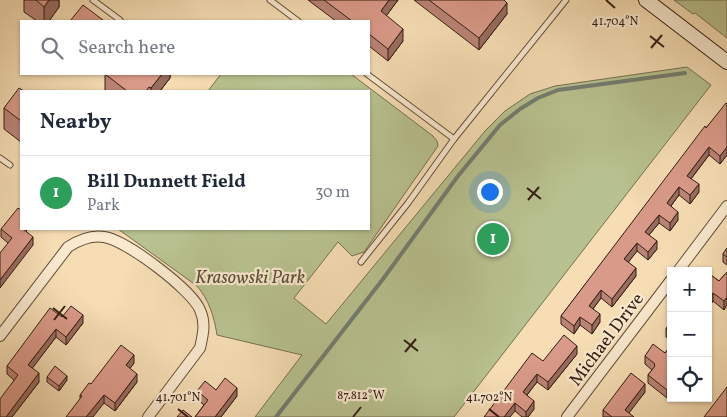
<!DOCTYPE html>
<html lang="en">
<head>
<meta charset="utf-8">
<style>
  :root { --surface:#fff; --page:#f2f2f3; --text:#1f2937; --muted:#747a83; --line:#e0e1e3; --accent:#2563eb }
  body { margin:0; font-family:Vollkorn,serif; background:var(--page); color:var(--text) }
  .controls { position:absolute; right:15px; bottom:15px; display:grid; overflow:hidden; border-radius:0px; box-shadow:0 1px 4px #0004 }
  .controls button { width:45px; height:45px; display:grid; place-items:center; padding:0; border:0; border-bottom:1px solid var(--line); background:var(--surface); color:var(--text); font:25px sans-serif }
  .you { position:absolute; left:489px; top:191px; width:18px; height:18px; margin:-12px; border:4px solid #fff; border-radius:50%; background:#1a73e8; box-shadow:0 0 0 8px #1a73e833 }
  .badge { display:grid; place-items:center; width:32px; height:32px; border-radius:50%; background:var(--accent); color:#fff; font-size:16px; font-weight:700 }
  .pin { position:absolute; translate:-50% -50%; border:2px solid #fff; box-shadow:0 1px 5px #0006 }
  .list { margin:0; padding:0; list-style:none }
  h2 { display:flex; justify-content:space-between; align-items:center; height:65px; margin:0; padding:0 20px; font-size:21px }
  h2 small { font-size:16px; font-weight:400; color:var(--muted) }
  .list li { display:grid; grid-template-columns:32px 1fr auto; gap:15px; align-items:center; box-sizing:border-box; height:75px; padding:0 20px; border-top:1px solid var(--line) }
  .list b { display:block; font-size:19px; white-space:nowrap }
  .list p { margin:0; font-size:16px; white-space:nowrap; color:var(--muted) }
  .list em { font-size:16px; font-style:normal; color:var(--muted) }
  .icon { flex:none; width:28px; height:28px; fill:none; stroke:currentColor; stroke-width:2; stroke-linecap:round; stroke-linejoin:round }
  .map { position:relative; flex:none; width:727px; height:417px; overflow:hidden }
  .search { position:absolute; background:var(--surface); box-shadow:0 1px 4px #0004; left:20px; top:20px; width:350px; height:55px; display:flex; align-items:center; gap:12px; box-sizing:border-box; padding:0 18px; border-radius:0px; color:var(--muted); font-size:19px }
  .panel { position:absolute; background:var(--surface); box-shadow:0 1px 4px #0004; left:20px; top:90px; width:350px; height:140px; border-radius:0px }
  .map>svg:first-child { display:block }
  .green { fill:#b8c290; stroke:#767052 }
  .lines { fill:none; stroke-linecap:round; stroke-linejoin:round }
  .stream { stroke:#737d70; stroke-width:4 }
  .lane-casing { stroke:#644e3c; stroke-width:7 }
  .street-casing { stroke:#644e3c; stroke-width:12 }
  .secondary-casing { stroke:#331e14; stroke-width:16 }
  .lane { stroke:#f9e9ce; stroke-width:5 }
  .street { stroke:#f9e9ce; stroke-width:10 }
  .secondary { stroke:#f9e9ce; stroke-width:14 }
  .wall { fill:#bb8476; stroke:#331e14 }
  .shaded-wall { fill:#996c60; stroke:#331e14 }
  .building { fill:#da9a89; stroke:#331e14 }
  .ticks { fill:none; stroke:#331e14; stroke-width:2 }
  .labels { text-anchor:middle; stroke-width:4.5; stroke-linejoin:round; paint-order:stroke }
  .park-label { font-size:18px; font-style:italic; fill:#5b4f39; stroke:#f9e9ce }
  .street-label { font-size:18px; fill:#331e14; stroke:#f9e9ce }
  .ticks-label { font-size:12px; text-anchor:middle; fill:#331e14; stroke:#f9e9ce; stroke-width:4.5; stroke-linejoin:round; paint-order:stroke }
</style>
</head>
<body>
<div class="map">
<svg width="727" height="417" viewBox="0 0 727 417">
  <rect width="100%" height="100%" fill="#f6ddb4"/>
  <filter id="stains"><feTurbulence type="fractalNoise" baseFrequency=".004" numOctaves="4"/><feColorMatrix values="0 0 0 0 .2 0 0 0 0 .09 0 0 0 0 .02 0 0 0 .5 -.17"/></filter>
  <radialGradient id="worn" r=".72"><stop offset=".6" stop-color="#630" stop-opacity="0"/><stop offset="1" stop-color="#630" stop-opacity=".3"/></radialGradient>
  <g class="green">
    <polygon points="674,0 727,0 727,38 695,13 693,14"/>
    <path d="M687 67 711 85 454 417H255L302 355 217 335C214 316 209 300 197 286L118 229H369V91H208L221 74H351L433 136 437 141 438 146 364 252 352 256 338 242 294 298 326 324 485 131 505 111 530 94 555 86Z"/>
  </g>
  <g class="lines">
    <polyline class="stream" points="276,417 383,279 458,176 500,125 520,109 538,98 558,90 685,73"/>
    <defs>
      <g id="lane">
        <polyline points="93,0 120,20"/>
        <polyline points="270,0 298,21"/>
        <polyline points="367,74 454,139"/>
        <polyline points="0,158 10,165"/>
        <polyline points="361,262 408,203 454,139 566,0"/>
      </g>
      <g id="street">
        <polyline points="678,271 727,206"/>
        <path d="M0 336 68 247C79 240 91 235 104 237 126 240 192 290 200 310 206 323 203 335 200 348L148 417"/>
        <polyline points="567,417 671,280"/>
      </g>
      <polyline id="secondary" points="646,0 727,62"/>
    </defs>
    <use href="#lane" class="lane-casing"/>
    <use href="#street" class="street-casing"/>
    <use href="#secondary" class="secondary-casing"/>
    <use href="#lane" class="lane"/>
    <use href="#street" class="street"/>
    <use href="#secondary" class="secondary"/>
  </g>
  <g class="wall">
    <polygon points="24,0 59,0 59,7 49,21 37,21 24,12"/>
    <polygon points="308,0 398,0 386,16 403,41 388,61 369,46 369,21 336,21"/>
    <polygon points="414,0 504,0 507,14 479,50"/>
    <polygon points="105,74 170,75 170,78 160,91 107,91 105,90"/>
    <polygon points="21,91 21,142 4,129 4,108"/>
    <polygon points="727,104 727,155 720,164 709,155 691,179 699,192 690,204 679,195 671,206 678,220 670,231 659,223 649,235 657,249 648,260 637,251 628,262 636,276 612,307 601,298 593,309 600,322 592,334 580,325 574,334 561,324 561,316 706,128"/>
    <polygon points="1,229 28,229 26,231 33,245 8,243 1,237"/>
    <polygon points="727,248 727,265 723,262 723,254"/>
    <polygon points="727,272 724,310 713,301 708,308 708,273 719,281"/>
    <polygon points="62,317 83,323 66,345 56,337 32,368 39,382 12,417 0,417 14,380 7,374 7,366"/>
    <polygon points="671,321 671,340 666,337 666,329"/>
    <polygon points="671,346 667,398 648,383 648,375 652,370 645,364 645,356 665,353"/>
    <polygon points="577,354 548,390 537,382 527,395 534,409 528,417 522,417 515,411 484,417 543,361"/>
    <polygon points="134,363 129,369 137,382 115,411 104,403 80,398 80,395 91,384"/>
    <polygon points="47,377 67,380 59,391 47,382"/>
    <polygon points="216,390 237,396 221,417 195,417 204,405 197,399 197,391"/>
    <polygon points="645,392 628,413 634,417 603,417 603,410"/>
  </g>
  <g class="shaded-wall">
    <polygon points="49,0 59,0 59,7 49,21 44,21 44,7"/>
    <polygon points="389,0 398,0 381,23 381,11"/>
    <polygon points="507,3 507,14 479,50 479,38"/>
    <polygon points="403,29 403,41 388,61 388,49"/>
    <polygon points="162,74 171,74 170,75 170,78 160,91 151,91 151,88"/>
    <polygon points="709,147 709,155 687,184 687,176"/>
    <polygon points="727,147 727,155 720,164 720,156"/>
    <polygon points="699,184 699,192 690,204 690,195"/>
    <polygon points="679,187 679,195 667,211 667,203"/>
    <polygon points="678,212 678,220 670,231 670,223"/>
    <polygon points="659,215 659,223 645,240 645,232"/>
    <polygon points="33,237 33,245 0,288 0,280"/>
    <polygon points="657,241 657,249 648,260 648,252"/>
    <polygon points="637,243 637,251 624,268 624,259"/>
    <polygon points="636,268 636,276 612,307 612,299"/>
    <polygon points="601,290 601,298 589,314 589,306"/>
    <polygon points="713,293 713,301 708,308 708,300"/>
    <polygon points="727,297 727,305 724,310 724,301"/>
    <polygon points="600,314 600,322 592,334 592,325"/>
    <polygon points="83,315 83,323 66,345 66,337"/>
    <polygon points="580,317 580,325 574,334 574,326"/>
    <polygon points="56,329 56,337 28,374 28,365"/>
    <polygon points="577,346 577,354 548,390 548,382"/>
    <polygon points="134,355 134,363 126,374 126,365"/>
    <polygon points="671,372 671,380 667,377"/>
    <polygon points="39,373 39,382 12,417 6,417"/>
    <polygon points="137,374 137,382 115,411 115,403"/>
    <polygon points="537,374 537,382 523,400 523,392"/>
    <polygon points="67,376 67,380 59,391 59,386"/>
    <polygon points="645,384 645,392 626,417 625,410"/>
    <polygon points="671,386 671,394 667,398 667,390"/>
    <polygon points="237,388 237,396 221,417 215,417"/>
    <polygon points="104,395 104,403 93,417 86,417"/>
    <polygon points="534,401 534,409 528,417 526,417 526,412"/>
    <polygon points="515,403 515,411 510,417 504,417"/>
  </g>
  <g class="building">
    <polygon points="36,0 49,0 44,7"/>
    <polygon points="324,0 389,0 381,11 403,29 388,49 369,34 369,21 352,21"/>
    <polygon points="429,0 504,0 507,3 479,38"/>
    <polygon points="83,5 103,20 102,21 70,21"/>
    <polygon points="105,74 162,74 151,88 149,87 146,91 127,91"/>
    <polygon points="19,88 24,91 21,91 21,121 4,108"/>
    <polygon points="726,103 727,104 727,147 720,156 709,147 687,176 699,184 690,195 679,187 667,203 678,212 670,223 659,215 645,232 657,241 648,252 637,243 624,259 636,268 612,299 601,290 589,306 600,314 592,325 580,317 574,326 561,316 705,126 706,128"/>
    <polygon points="18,208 21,210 21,229 23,229 33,237 0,280 0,253 12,238 1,229"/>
    <polygon points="727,248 727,257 723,254"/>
    <polygon points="727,272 727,297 724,301 713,293 708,300 708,273 719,281"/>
    <polygon points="71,306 83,315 66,337 56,329 28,365 39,373 6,417 0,417 0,399 18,375 7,366 50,308 62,317"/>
    <polygon points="671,321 671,332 666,329"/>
    <polygon points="564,335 577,346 548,382 537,374 523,392 534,401 526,412 515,403 504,417 484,417 532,353 543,361"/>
    <polygon points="653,344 665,353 671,346 671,372 667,377 671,380 671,386 667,390 648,375 655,366 654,365 655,364 645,356"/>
    <polygon points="121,345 134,355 126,365 137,374 115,403 104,395 86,417 66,417 82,396 80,395 89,383 91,384"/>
    <polygon points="55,366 67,376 59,386 47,377"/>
    <polygon points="631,373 645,384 625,410 634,417 612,417 603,410"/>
    <polygon points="225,378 237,388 215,417 195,417 208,400 197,391 205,381 216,390"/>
    <polygon points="727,387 727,417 704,417"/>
    <polygon points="183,410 192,417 177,417"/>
  </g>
  <path class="ticks" d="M606 0 615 8M650 36 664 47M651 48 662 35M527 188 541 199M528 200 539 187M53 308 67 319M54 320 65 306M404 340 418 351M405 352 416 339M178 409 188 417M489 409 499 417M353 417 361 407"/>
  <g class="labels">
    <g class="park-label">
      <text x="250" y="283">Krasowski Park</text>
    </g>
    <g class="street-label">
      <text transform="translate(606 339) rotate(-53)" y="6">Michael Drive</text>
    </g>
  </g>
  <g class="ticks-label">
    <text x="615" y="25">41.704°N</text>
    <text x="361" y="399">87.812°W</text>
    <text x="178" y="401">41.701°N</text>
    <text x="489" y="401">41.702°N</text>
  </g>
  <rect width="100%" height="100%" filter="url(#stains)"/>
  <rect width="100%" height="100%" fill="url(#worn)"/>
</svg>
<div class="controls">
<button>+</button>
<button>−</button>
<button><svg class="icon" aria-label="locate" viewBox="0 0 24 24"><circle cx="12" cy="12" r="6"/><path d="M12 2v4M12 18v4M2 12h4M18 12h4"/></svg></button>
</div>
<div class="you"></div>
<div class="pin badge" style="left:493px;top:239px;background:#2e9e5b">1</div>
<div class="search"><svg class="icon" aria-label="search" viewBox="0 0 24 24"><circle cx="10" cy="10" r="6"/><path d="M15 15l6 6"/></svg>Search here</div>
<section class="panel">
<h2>Nearby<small></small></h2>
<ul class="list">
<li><span class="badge" style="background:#2e9e5b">1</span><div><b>Bill Dunnett Field</b><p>Park</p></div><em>30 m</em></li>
</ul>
</section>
</div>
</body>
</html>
